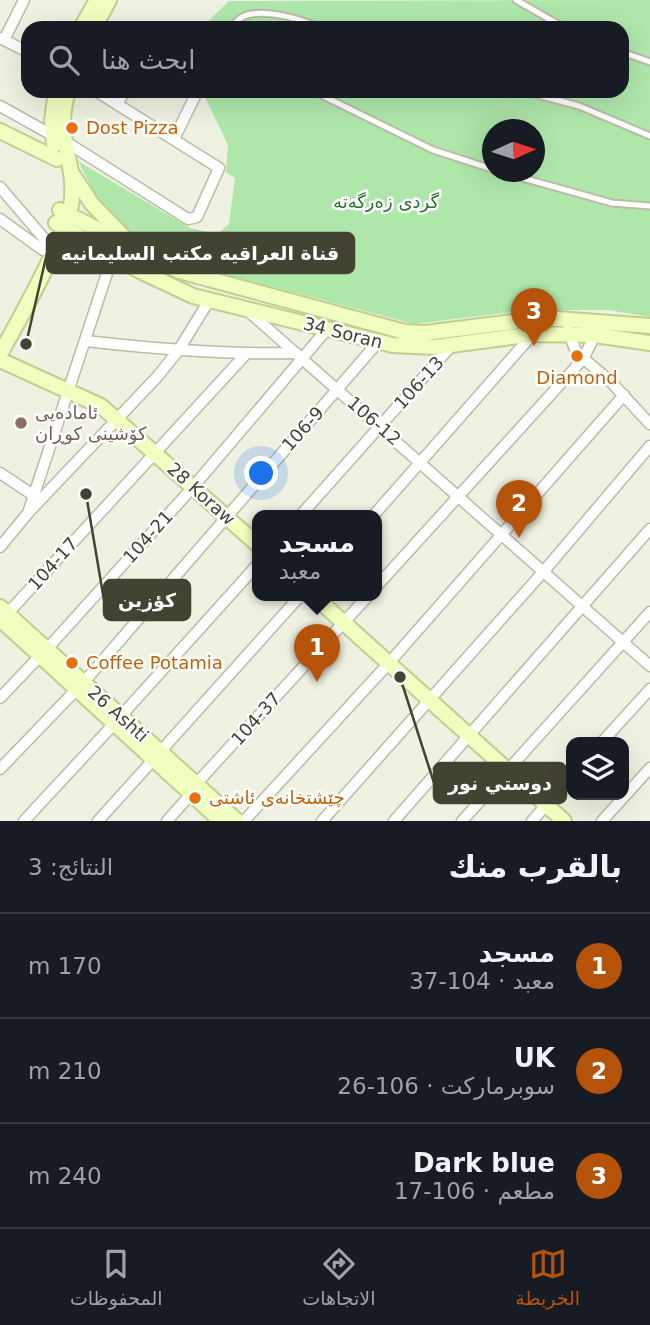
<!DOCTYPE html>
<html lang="ar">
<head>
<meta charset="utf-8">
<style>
  :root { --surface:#171b24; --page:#242831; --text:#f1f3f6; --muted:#9ea1a6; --line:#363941; --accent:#b45309 }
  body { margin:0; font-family:"DejaVu Sans",Vazirmatn,sans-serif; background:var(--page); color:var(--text); direction:rtl }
  .controls { position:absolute; right:21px; bottom:21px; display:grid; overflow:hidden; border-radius:14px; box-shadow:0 7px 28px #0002 }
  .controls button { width:63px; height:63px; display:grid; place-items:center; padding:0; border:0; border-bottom:2px solid var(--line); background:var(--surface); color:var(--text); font:35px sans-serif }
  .compass { position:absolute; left:482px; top:119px; width:63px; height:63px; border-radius:50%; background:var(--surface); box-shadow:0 7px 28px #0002; rotate:87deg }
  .you { position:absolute; left:262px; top:474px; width:24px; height:24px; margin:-18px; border:5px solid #fff; border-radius:50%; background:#1a73e8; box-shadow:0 0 0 10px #1a73e833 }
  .badge { display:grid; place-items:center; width:46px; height:46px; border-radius:50%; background:var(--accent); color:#fff; font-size:23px; font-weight:700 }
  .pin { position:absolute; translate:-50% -58px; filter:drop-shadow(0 2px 4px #0008) }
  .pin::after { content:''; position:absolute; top:37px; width:24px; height:21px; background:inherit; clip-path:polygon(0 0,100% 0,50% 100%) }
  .popup { position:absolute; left:252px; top:510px; width:130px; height:91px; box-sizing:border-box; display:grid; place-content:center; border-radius:14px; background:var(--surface); filter:drop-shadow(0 2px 5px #0005); font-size:23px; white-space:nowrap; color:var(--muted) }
  .popup b { font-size:26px; color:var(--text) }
  .popup::after { content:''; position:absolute; left:50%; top:100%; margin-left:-14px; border:14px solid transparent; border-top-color:var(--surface) }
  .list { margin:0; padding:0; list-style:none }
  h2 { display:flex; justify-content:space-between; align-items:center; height:91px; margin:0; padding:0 28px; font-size:30px }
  h2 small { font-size:23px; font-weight:400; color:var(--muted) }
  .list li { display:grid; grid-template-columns:46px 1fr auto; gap:21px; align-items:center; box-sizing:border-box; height:105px; padding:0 28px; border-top:2px solid var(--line) }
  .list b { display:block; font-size:26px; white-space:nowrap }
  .list p { margin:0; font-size:23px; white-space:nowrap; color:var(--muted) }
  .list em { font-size:23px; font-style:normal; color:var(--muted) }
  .icon { flex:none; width:38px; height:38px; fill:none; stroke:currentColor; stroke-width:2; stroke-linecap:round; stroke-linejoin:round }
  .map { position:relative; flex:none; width:650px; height:821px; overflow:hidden; direction:ltr }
  .search { position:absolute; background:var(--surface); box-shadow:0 7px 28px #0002; left:21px; right:21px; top:21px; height:77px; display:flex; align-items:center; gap:18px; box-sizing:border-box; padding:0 24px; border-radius:21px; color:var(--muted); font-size:26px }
  .sheet { height:406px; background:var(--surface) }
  nav { display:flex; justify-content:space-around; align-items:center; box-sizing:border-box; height:98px; border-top:2px solid var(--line); background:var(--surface); font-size:19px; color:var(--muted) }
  nav a { display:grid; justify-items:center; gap:4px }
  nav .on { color:var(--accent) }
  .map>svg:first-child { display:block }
  .green { fill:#afe7aa; fill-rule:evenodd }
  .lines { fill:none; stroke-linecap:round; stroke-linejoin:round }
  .lane-casing { stroke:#b9bda5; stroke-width:9 }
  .street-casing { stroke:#b9bda5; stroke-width:13 }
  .secondary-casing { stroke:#c2ce8f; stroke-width:18 }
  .lane { stroke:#fff; stroke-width:5 }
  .street { stroke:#fff; stroke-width:10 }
  .secondary { stroke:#f0ffbf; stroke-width:14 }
  .food-dot { fill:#e8710a; stroke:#fff; stroke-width:2.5 }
  .education-dot { fill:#8d6e63; stroke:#fff; stroke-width:2.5 }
  .labels { text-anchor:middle; stroke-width:5; stroke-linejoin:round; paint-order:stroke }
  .food-label { font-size:18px; fill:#c56008; stroke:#fff; text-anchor:start }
  .park-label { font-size:18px; fill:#27742e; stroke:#fff }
  .street-label { font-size:18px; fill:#424333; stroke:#fff }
  .education-label { font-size:18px; fill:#785e54; stroke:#fff; text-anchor:start }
  .leader { fill:none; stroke:#424333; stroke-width:2.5 }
  .callout-dot { fill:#424333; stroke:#fff; stroke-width:2.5 }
  .callout { fill:#424333; stroke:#424333; stroke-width:2.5 }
  .callout-label { font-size:19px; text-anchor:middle; font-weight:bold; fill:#fff }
</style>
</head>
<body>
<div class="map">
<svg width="650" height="821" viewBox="0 0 650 821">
  <rect width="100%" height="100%" fill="#eff1e2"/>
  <path class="green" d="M650 0V317L608 310H528L414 324 208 270C173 260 131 244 108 214 96 198 87 178 78 161L190 228 217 234 229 224 235 178 226 172 228 145 202 91H622V28H201L229 1ZM492 130H534V172H492Z"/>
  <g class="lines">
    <defs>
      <g id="lane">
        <polyline points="516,0 565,28"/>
        <path d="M233 28C242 0 302 19 321 28"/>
        <polyline points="622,52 650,62"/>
        <polyline points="313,91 433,150 492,169"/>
        <polyline points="523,91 579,106 650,136"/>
        <polyline points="501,172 612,203 650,206"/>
      </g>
      <g id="street">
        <polyline points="0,38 28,52"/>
        <polyline points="4,40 24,0"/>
        <polyline points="117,104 125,91"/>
        <polyline points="0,106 52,135"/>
        <polyline points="174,139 197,92"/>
        <polyline points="63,140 188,219 197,217 219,168 96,91"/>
        <polyline points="0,187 47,242"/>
        <polyline points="0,219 43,250"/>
        <polyline points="249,312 650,666"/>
        <polyline points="568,330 576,352 611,382 650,424"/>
        <path d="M86 341C156 349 225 355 296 353"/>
        <polyline points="0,473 33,495"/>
        <polyline points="29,510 113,255"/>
        <polyline points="300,516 453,344"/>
        <polyline points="373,516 533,334"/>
        <polyline points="0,547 28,513 157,377 178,351 210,299"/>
        <polyline points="376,587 583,359 595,335"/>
        <polyline points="8,613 245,355"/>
        <polyline points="47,649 193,487 328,328"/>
        <polyline points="84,682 379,341"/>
        <polyline points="0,698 39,657"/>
        <polyline points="121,716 258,564"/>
        <polyline points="602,742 650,689"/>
        <polyline points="160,752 300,596"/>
        <polyline points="0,769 76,690"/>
        <polyline points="196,784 368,596"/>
        <polyline points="24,821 114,724"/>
        <polyline points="98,821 154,759"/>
        <polyline points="167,821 191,794"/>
        <polyline points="244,821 389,663 624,395"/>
        <polyline points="322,821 544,571 650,446"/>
        <polyline points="394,821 650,529"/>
        <polyline points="462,821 650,612"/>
        <polyline points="532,821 571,777"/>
        <polyline points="602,821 650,768"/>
      </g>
      <g id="secondary">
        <polyline points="81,28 97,0"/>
        <polyline points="94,28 109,0"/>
        <polyline points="0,131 57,159"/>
        <polyline points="54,145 52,121 56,91"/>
        <polyline points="73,175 92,204 122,235"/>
        <polyline points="60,210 179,271 405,332 425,333 545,318 650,326"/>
        <polyline points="56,223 140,271 193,296 393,345 436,347 533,334 595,335 650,343"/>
        <path d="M0 354C18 322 70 230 72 198 75 157 54 138 68 91"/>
        <polyline points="0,360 101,406 258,545"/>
        <polyline points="314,596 564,821"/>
        <polyline points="0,607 237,821"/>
        <polyline points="0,619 221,821"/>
      </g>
    </defs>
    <use href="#lane" class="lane-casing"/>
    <use href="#street" class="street-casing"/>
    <use href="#secondary" class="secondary-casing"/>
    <use href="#lane" class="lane"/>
    <use href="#street" class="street"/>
    <use href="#secondary" class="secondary"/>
  </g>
  <g class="food-dot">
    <circle cx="72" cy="128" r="7"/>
    <circle cx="577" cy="356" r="7"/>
    <circle cx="72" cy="663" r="7"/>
    <circle cx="195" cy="798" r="7"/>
  </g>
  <circle class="education-dot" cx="21" cy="423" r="7"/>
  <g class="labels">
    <g class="food-label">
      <text x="86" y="134">Dost Pizza</text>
      <text x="577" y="384" text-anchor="middle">Diamond</text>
      <text x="86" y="669">Coffee Potamia</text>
      <text x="209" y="804">چێشتخانەی ئاشتی</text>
    </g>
    <g class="park-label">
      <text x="386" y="208">گردی زەرگەتە</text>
    </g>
    <g class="street-label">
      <text transform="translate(343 333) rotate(14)" y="6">34 Soran</text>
      <text transform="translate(419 383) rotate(-48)" y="6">106-13</text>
      <text transform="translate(374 421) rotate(41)" y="6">106-12</text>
      <text transform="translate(303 429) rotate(-48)" y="6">106-9</text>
      <text transform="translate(201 494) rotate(42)" y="6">28 Koraw</text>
      <text transform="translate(148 537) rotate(-48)" y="6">104-21</text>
      <text transform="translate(53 564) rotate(-48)" y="6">104-17</text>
      <text transform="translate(118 714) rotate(42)" y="6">26 Ashti</text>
      <text transform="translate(256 719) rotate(-48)" y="6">104-37</text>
    </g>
    <g class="education-label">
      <text x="35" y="419">ئامادەیی<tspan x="35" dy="21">کۆشینی کوڕان</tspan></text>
    </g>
  </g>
  <path class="leader" d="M26 344L47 253M86 494L104 600M400 677L434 783"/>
  <g class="callout-dot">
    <circle cx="26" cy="344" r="7"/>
    <circle cx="86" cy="494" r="7"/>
    <circle cx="400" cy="677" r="7"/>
  </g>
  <g class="callout">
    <rect x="47" y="233" width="307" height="40" rx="7"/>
    <rect x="104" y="580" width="86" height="40" rx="7"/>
    <rect x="434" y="763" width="132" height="40" rx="7"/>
  </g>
  <g class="callout-label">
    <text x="200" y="260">قناة العراقيه مكتب السليمانيه</text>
    <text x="147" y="607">كؤزين</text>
    <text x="500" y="790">دوستي نور</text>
  </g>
</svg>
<div class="controls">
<button><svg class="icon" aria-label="layers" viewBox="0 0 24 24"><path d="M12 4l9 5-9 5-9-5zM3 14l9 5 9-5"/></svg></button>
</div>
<svg class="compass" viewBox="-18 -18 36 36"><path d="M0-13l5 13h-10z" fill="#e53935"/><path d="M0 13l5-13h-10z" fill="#9ea1a6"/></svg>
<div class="you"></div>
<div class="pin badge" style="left:317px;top:682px">1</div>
<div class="popup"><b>مسجد</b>معبد</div>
<div class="pin badge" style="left:519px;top:538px">2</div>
<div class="pin badge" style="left:534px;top:346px">3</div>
<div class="search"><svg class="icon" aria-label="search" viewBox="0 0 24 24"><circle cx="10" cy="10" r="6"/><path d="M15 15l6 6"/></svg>ابحث هنا</div>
</div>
<section class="sheet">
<h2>بالقرب منك<small>النتائج: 3</small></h2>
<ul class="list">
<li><span class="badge">1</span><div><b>مسجد</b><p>معبد · 104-37</p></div><em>170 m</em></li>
<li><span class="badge">2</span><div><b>UK</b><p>سوبرماركت · 106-26</p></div><em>210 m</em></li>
<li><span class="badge">3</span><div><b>Dark blue</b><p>مطعم · 106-17</p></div><em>240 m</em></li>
</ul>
</section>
<nav>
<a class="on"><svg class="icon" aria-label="map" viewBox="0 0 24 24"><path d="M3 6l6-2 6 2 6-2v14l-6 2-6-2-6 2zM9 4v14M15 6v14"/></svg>الخريطة</a>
<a><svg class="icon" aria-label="directions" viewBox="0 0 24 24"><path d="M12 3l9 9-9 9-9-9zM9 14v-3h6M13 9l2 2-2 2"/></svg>الاتجاهات</a>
<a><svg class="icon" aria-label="saved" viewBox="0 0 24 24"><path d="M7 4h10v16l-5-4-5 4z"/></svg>المحفوظات</a>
</nav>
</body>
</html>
